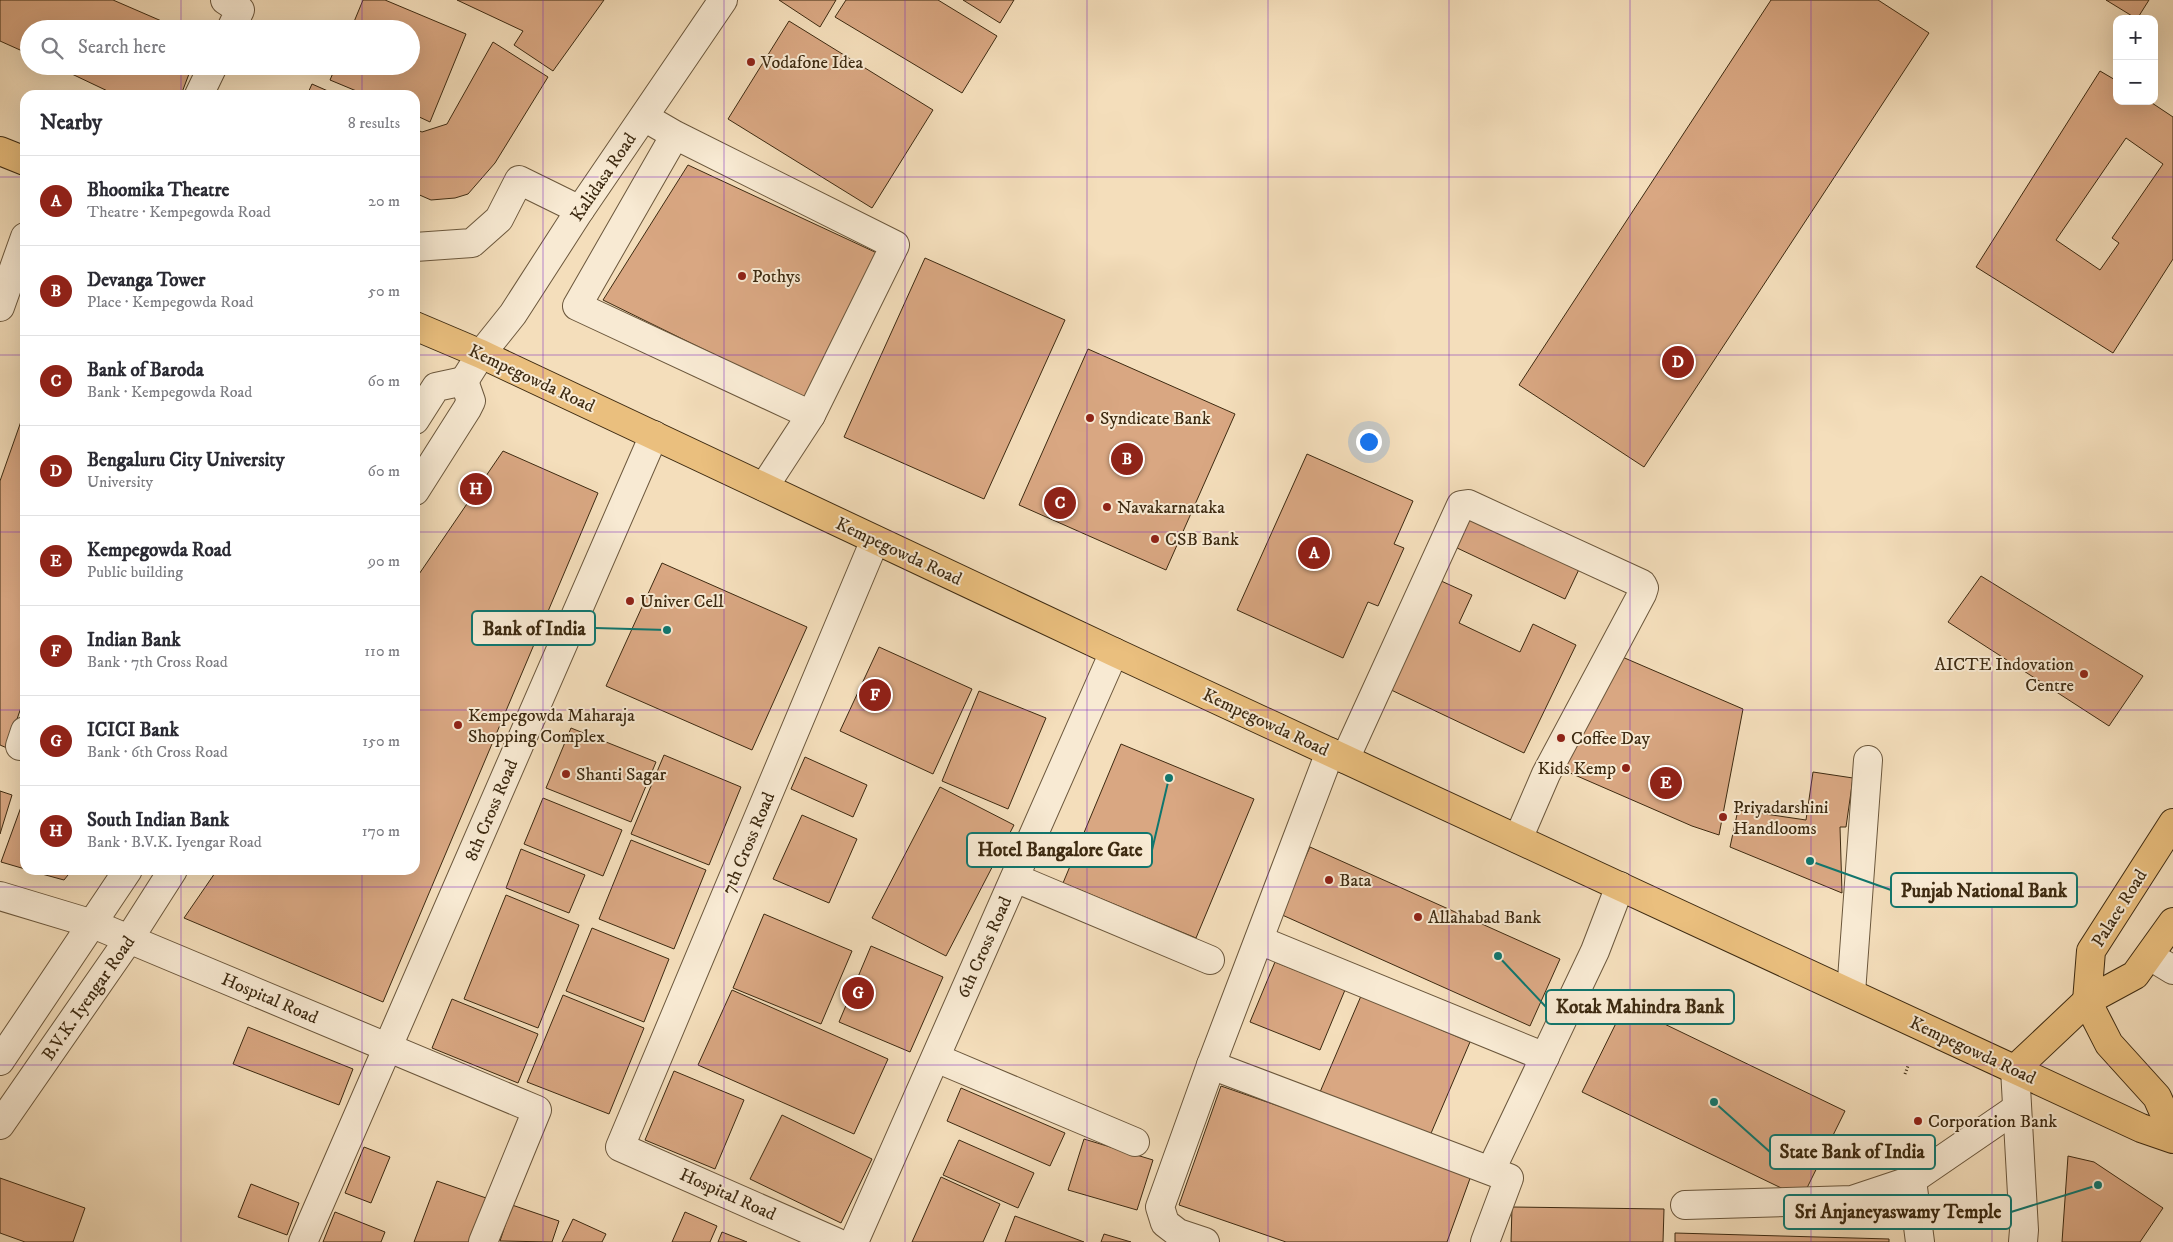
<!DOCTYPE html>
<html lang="en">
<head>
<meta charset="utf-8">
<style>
  :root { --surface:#fff; --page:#f7f7f7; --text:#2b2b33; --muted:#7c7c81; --line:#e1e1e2; --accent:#8f2418 }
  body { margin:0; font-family:"IM FELL DW Pica",serif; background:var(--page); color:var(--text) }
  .controls { position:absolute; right:15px; top:15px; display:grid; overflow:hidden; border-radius:10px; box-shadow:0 5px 20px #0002 }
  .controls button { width:45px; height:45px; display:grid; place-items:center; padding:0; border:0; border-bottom:1px solid var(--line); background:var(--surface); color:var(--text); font:25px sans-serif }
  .you { position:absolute; left:1368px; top:441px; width:18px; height:18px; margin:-12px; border:4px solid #fff; border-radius:50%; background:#1a73e8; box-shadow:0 0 0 8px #1a73e833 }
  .badge { display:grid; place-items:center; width:32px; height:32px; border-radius:50%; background:var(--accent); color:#fff; font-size:16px; font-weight:700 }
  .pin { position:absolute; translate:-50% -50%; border:2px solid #fff; box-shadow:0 1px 5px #0006 }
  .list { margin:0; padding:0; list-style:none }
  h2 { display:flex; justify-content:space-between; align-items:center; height:65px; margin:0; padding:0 20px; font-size:21px }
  h2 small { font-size:16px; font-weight:400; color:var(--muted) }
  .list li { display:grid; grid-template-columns:32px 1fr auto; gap:15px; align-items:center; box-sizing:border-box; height:90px; padding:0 20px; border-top:1px solid var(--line) }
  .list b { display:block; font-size:19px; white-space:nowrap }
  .list p { margin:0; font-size:16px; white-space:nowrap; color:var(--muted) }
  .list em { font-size:16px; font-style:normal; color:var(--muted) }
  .icon { flex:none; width:28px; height:28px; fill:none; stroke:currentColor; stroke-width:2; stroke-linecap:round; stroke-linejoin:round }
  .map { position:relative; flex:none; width:2173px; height:1242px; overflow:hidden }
  .search { position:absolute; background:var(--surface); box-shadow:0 5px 20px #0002; left:20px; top:20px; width:400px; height:55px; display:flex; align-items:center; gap:12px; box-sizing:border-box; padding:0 18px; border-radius:28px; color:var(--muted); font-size:19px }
  .panel { position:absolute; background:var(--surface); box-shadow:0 5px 20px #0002; left:20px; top:90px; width:400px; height:785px; border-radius:15px }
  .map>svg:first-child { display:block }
  .building { fill:#d9a782; stroke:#3d2a11; fill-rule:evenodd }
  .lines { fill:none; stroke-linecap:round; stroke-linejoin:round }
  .minor-casing { stroke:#6b573c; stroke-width:30 }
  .major-casing { stroke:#3d2a11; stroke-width:30 }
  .path { stroke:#3d2a11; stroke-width:3; stroke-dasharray:1 2.5; stroke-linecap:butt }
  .minor { stroke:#f8ead3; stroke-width:28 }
  .major { stroke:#eabf7e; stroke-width:28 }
  .grid { fill:none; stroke:#7b2cbf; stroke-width:1; stroke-opacity:0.55 }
  .poi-dot { fill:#8f2418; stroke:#f8ead3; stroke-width:2 }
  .labels { text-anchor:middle; stroke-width:4; stroke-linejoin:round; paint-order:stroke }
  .poi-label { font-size:18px; fill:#3d2a11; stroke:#f8ead3; text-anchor:start }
  .street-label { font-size:18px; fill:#3d2a11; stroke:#f8ead3 }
  .leader { fill:none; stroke:#0f766e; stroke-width:2 }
  .callout-dot { fill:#0f766e; stroke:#f8ead3; stroke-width:2 }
  .callout { fill:#f8ead3; stroke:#0f766e; stroke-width:2 }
  .callout-label { font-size:19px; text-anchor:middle; font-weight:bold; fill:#3d2a11 }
</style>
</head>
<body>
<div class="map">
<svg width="2173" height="1242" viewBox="0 0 2173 1242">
  <rect width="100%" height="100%" fill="#f4debb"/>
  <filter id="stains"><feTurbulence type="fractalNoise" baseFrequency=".004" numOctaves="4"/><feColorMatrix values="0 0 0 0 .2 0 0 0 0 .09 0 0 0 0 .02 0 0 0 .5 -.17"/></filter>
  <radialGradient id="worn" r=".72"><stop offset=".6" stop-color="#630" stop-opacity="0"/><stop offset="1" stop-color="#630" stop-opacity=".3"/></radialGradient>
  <g class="building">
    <polygon points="0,0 113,0 180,29 29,29 29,54 0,41"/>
    <polygon points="363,0 385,0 466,34 430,122 415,115 415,95 366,95 330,80 336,66 411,66 411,29 351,29"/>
    <polygon points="457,0 604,0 553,71 514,45 523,31"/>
    <polygon points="779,0 836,0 820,27"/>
    <polygon points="846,0 938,0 997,36 962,93 835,17"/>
    <polygon points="963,0 1014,0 1000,23"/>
    <polygon points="1771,0 1878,0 1929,33 1644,467 1519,385"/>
    <polygon points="2106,0 2149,0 2137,19"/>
    <polygon points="789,21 933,110 872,208 728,119"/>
    <polygon points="493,42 548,77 495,163 468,194 455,198 431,200 415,193 415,129 422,132 447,124"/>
    <polygon points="55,66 192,66 181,95 116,95"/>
    <path d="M2100 71 2117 81V101H2149L2173 117V259L2113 353 1976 267ZM2126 138 2163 164 2112 238 2119 243 2100 270 2056 240Z"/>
    <polygon points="312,84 337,95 307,95"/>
    <polygon points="688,165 877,253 805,399 603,300"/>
    <polygon points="925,258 1065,320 984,499 844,437"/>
    <polygon points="1088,349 1235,414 1166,570 1019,505"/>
    <polygon points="25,410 25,696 7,748 0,745 0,481"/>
    <polygon points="503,451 598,493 383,1002 184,918 217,870 415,870 415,580"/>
    <polygon points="1307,454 1413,501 1394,544 1404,548 1378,606 1368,602 1343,658 1237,610"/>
    <polygon points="1473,511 1582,563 1565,599 1455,547"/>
    <polygon points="662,563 807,627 752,750 606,686"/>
    <polygon points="1981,576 2143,676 2109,726 1948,622"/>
    <polygon points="1439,580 1472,595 1459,623 1520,652 1533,624 1576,645 1524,753 1387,688"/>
    <polygon points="879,647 972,689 933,774 840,731"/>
    <polygon points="1613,653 1743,709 1719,835 1692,826 1561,769"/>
    <polygon points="979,691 1046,718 1008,809 942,781"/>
    <polygon points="571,728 656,762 631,822 546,788"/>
    <polygon points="1121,744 1254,799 1196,938 1063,883"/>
    <polygon points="664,755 741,787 709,865 631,834"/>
    <polygon points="805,757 867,785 853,817 791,789"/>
    <polygon points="1813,772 1853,778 1846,827 1840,827 1842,893 1730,847 1738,810 1806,820"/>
    <polygon points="940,787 1014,825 946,956 872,918"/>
    <polygon points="0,791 12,795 0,834"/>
    <polygon points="25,796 25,869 1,862"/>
    <polygon points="543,798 622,830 603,876 524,844"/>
    <polygon points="802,815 857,839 829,903 773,879"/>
    <polygon points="631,840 706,870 674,949 599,919"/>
    <polygon points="1310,847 1560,959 1530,1026 1280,914"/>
    <polygon points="521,849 585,875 569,913 506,888"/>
    <polygon points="27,870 72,870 64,880"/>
    <polygon points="506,895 579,925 538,1028 464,999"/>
    <polygon points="764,914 852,951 821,1024 733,988"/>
    <polygon points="592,928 669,959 644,1022 566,991"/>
    <polygon points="871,946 943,977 910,1052 839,1022"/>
    <polygon points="1275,962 1345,990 1320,1050 1250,1022"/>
    <polygon points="732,990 888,1059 854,1134 698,1065"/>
    <polygon points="563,995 644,1028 609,1114 527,1082"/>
    <polygon points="1361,996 1470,1042 1429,1138 1320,1092"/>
    <polygon points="452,999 538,1034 518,1083 432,1048"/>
    <polygon points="1625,1005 1845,1111 1802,1198 1582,1092"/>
    <polygon points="248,1027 353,1069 339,1105 233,1064"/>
    <polygon points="674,1071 744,1100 715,1169 645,1140"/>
    <polygon points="1221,1086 1472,1173 1447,1242 1286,1242 1179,1205"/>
    <polygon points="961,1088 1065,1133 1050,1166 947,1121"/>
    <polygon points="782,1115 872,1159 841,1223 750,1179"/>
    <polygon points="1084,1139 1153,1160 1137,1210 1068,1190"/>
    <polygon points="959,1140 1034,1173 1018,1208 943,1175"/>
    <polygon points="364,1147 390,1157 371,1203 345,1193"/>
    <polygon points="2068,1156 2094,1162 2163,1208 2140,1242 2062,1242"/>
    <polygon points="941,1177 1000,1204 983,1242 912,1242"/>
    <polygon points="0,1178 85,1208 73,1242 25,1242 0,1233"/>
    <polygon points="437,1181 489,1199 473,1242 414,1242"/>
    <polygon points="251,1184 299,1203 287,1235 238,1217"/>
    <polygon points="512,1205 559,1221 552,1242 500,1241"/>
    <polygon points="1512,1207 1664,1209 1663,1242 1511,1242"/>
    <polygon points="335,1212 385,1232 381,1242 323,1242"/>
    <polygon points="685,1212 717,1226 710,1242 672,1242"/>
    <polygon points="1015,1216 1084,1242 1005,1242"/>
    <polygon points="573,1219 606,1234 602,1242 562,1242"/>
    <polygon points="722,1232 747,1242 718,1242"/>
    <polygon points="1675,1233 1889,1239 1889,1242 1675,1242"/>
    <polygon points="1104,1234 1131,1242 1101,1242"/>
  </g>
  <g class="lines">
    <defs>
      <g id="minor">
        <polyline points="225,0 240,10 231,29"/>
        <polyline points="199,95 213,66"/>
        <polyline points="644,117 675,135 895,245 811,415 577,306 675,135"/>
        <polyline points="415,247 472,243 499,219 519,180 580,210"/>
        <polyline points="0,307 25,237"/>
        <polyline points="464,381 481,354 513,314 580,210 723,0"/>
        <polyline points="415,420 436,387 464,381"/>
        <polyline points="764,487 811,415"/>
        <polyline points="415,491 467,409 471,401 464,381"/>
        <polyline points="20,746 25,731"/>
        <polyline points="1345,759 1461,505 1468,504 1642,584 1644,588 1642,594 1546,774 1518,839"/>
        <polyline points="1015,878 1210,960"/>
        <polyline points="0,896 93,924 537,1110 483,1242"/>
        <polyline points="1259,940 1545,1057"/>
        <polyline points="2150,956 2173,970"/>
        <polyline points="1851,993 1868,760"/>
        <polyline points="936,1058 1135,1142"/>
        <polyline points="0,1061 128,870"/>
        <polyline points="1211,1065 1509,1178 1485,1242"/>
        <polyline points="2015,1069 2024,1230 2023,1242"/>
        <polyline points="0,1125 129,939 173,870"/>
        <polyline points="1491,1170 1595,951 1620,886"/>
        <polyline points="1912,1180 2017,1108"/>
        <polyline points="1685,1205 1852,1200 1912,1180 1920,1242"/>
        <polyline points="303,1242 654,435"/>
        <polyline points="836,1242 620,1147 875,540"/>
        <polyline points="854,1242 1114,652"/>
        <polyline points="1205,1242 1178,1233 1165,1223 1160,1207 1211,1065 1330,752"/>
      </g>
      <g id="major">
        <polyline points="0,151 25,161"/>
        <polyline points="415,326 481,354 1114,652 2141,1128 2173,1139"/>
        <polyline points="2087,1001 2091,951 2173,823"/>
        <polyline points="2087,1001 2109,1044 2157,1097 2173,1133"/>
        <polyline points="2015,1069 2087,1001 2135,975 2173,922"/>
      </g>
    </defs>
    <use href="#minor" class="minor-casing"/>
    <use href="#major" class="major-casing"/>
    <polyline class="path" points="1905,1074 1908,1066"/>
    <use href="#minor" class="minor"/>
    <use href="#major" class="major"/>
  </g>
  <path class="grid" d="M181 0V29M362 0V29M543 0V1242M724 0V1242M905 0V1242M1087 0V1242M1268 0V1242M1449 0V1242M1630 0V1242M1811 0V1242M1992 0V1242M181 66V95M362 66V95M0 177H25M415 177H2173M0 355H25M415 355H2173M0 532H25M415 532H2173M0 710H25M415 710H2173M181 870V1242M362 870V1242M0 887H2173M0 1065H2173"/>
  <g class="poi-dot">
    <circle cx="751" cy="62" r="5"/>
    <circle cx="742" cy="276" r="5"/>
    <circle cx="1090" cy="418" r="5"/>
    <circle cx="1107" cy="507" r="5"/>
    <circle cx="1155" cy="539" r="5"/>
    <circle cx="630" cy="601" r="5"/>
    <circle cx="2084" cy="674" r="5"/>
    <circle cx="458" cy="725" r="5"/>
    <circle cx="1561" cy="738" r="5"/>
    <circle cx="1626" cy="768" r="5"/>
    <circle cx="566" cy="774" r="5"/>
    <circle cx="1723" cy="817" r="5"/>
    <circle cx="1329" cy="880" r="5"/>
    <circle cx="1418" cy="917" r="5"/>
    <circle cx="1918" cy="1121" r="5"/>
  </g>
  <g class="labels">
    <g class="poi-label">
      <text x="761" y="68">Vodafone Idea</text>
      <text x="752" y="282">Pothys</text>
      <text x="1100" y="424">Syndicate Bank</text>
      <text x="1117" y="513">Navakarnataka</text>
      <text x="1165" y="545">CSB Bank</text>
      <text x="640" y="607">Univer Cell</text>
      <text x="2074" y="670" text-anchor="end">AICTE Indovation<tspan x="2074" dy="21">Centre</tspan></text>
      <text x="468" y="721">Kempegowda Maharaja<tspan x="468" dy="21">Shopping Complex</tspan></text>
      <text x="1571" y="744">Coffee Day</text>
      <text x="1616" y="774" text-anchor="end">Kids Kemp</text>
      <text x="576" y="780">Shanti Sagar</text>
      <text x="1733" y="813">Priyadarshini<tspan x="1733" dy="21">Handlooms</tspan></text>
      <text x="1339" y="886">Bata</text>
      <text x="1428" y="923">Allahabad Bank</text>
      <text x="1928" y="1127">Corporation Bank</text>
    </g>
    <g class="street-label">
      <text transform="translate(603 177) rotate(-56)" y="6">Kalidasa Road</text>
      <text transform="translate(532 378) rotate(25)" y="6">Kempegowda Road</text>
      <text transform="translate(899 551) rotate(25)" y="6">Kempegowda Road</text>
      <text transform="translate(1266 722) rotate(25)" y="6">Kempegowda Road</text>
      <text transform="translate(491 810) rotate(-67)" y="6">8th Cross Road</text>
      <text transform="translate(748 843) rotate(-67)" y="6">7th Cross Road</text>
      <text transform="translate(2119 908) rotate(-58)" y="6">Palace Road</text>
      <text transform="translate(984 947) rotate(-66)" y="6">6th Cross Road</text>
      <text transform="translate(88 998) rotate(-55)" y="6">B.V.K. Iyengar Road</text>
      <text transform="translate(270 998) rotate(23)" y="6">Hospital Road</text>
      <text transform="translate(1973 1050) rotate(25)" y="6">Kempegowda Road</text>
      <text transform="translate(728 1194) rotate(24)" y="6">Hospital Road</text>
    </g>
  </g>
  <path class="leader" d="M667 630L595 628M1169 778L1152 850M1810 861L1891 890M1498 956L1546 1007M1714 1102L1770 1152M2098 1185L2011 1212"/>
  <g class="callout-dot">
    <circle cx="667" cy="630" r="5"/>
    <circle cx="1169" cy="778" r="5"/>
    <circle cx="1810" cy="861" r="5"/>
    <circle cx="1498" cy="956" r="5"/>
    <circle cx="1714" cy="1102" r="5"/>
    <circle cx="2098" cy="1185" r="5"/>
  </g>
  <g class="callout">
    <rect x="472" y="611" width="123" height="34" rx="5"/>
    <rect x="967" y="833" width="185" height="34" rx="5"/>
    <rect x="1891" y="873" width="186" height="34" rx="5"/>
    <rect x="1546" y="990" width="188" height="34" rx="5"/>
    <rect x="1770" y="1135" width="165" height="34" rx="5"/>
    <rect x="1784" y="1195" width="227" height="34" rx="5"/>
  </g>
  <g class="callout-label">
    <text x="534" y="635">Bank of India</text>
    <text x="1060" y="856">Hotel Bangalore Gate</text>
    <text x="1984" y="897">Punjab National Bank</text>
    <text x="1640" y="1013">Kotak Mahindra Bank</text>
    <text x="1852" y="1158">State Bank of India</text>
    <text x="1898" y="1218">Sri Anjaneyaswamy Temple</text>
  </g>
  <rect width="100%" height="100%" filter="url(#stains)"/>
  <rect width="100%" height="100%" fill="url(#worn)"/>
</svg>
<div class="controls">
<button>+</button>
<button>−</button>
</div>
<div class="you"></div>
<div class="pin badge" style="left:1314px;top:553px">A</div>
<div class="pin badge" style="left:1127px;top:459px">B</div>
<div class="pin badge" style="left:1060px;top:503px">C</div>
<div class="pin badge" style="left:1678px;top:362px">D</div>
<div class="pin badge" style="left:1666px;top:783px">E</div>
<div class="pin badge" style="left:875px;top:695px">F</div>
<div class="pin badge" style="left:858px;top:993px">G</div>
<div class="pin badge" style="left:476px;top:489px">H</div>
<div class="search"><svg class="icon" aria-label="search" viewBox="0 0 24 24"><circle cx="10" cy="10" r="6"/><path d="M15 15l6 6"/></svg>Search here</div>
<section class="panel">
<h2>Nearby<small>8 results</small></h2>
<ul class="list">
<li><span class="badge">A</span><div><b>Bhoomika Theatre</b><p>Theatre · Kempegowda Road</p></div><em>20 m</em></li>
<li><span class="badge">B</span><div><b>Devanga Tower</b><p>Place · Kempegowda Road</p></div><em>50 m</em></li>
<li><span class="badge">C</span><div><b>Bank of Baroda</b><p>Bank · Kempegowda Road</p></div><em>60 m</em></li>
<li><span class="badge">D</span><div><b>Bengaluru City University</b><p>University</p></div><em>60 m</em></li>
<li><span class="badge">E</span><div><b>Kempegowda Road</b><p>Public building</p></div><em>90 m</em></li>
<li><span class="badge">F</span><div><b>Indian Bank</b><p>Bank · 7th Cross Road</p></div><em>110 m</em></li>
<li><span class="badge">G</span><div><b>ICICI Bank</b><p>Bank · 6th Cross Road</p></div><em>150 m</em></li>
<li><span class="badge">H</span><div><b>South Indian Bank</b><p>Bank · B.V.K. Iyengar Road</p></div><em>170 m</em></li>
</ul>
</section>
</div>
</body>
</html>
